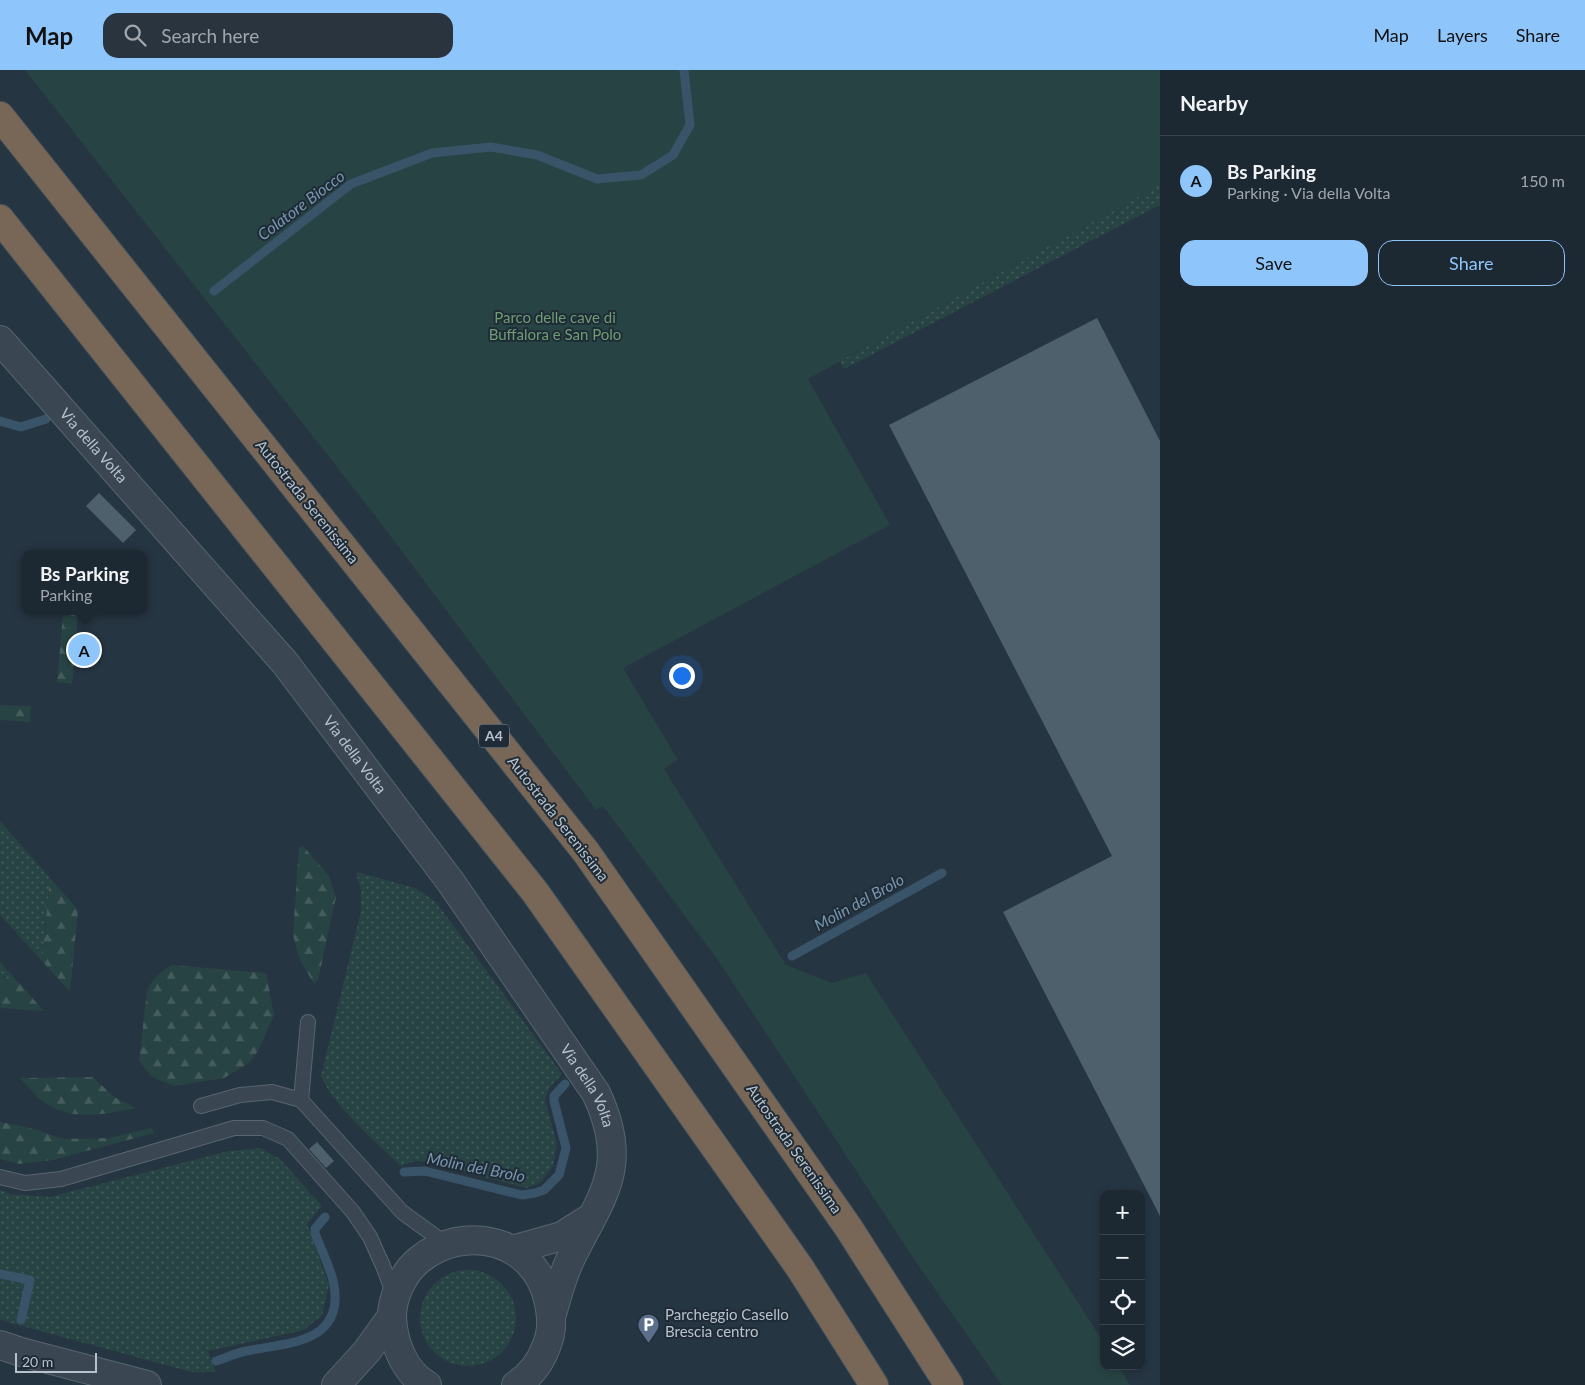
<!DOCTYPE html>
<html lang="en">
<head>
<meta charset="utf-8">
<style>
  :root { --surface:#1c2832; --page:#29343e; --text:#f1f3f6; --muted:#a0a6ac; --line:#3a444d; --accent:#8ec5fa }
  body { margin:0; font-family:Lato,sans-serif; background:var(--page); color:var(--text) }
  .controls { position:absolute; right:15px; bottom:15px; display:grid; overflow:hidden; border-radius:10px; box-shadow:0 2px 8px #0003 }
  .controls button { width:45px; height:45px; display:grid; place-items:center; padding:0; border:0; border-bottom:1px solid var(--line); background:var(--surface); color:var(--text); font:25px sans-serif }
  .scale { position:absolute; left:15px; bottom:12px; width:82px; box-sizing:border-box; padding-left:5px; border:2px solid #b7c2cc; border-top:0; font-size:14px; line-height:18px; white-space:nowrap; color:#b7c2cc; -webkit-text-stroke:4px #1f2c37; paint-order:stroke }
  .you { position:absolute; left:681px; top:605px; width:18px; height:18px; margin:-12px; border:4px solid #fff; border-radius:50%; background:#1a73e8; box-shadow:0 0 0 8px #1a73e833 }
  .badge { display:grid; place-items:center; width:32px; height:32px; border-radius:50%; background:var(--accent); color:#111; font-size:16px; font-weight:700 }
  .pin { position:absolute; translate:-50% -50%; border:2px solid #fff; box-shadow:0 1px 5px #0006 }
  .popup { position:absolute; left:22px; top:480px; width:125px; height:65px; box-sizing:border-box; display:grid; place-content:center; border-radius:10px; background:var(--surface); filter:drop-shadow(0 1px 4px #0005); font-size:16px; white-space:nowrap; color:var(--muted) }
  .popup b { font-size:19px; color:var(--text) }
  .popup::after { content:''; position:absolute; left:50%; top:100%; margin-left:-10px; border:10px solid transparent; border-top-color:var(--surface) }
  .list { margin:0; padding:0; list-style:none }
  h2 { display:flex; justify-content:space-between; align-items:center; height:65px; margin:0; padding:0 20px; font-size:21px }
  h2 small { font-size:16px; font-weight:400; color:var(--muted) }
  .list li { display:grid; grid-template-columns:32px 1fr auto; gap:15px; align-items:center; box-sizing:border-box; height:90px; padding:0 20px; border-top:1px solid var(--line) }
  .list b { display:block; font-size:19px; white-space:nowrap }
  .list p { margin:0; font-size:16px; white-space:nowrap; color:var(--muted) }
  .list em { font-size:16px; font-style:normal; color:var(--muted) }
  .actions { display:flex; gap:10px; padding:15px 20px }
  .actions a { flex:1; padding:11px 0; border:1px solid var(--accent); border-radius:15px; text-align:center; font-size:18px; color:var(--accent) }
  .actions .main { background:var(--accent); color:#111 }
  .icon { flex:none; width:28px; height:28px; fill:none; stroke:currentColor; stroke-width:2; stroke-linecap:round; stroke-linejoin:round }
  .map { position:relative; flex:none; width:1160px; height:1315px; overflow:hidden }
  header { display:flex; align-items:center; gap:30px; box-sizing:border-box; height:70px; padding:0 25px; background:var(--accent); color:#111 }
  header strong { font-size:24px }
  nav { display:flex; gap:28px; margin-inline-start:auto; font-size:18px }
  .search { width:350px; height:45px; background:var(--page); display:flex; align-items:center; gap:12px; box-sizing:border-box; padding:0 18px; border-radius:15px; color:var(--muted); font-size:19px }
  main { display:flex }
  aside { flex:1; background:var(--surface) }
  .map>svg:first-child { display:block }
  .grass { fill:url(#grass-dots) }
  .forest { fill:url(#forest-firs) }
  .green { fill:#284343 }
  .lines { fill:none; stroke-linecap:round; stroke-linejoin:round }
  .stream { stroke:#395469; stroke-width:9 }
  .building { fill:#4f606d }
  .lane-casing { stroke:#58656f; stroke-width:16 }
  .street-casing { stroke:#58656f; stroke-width:30 }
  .highway-casing { stroke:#45525c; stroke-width:30 }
  .lane { stroke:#3a4752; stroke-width:14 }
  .street { stroke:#3a4752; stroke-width:28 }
  .highway { stroke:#786757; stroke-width:28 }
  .labels { text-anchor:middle; stroke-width:4; stroke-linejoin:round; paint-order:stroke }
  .shield { fill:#1f2c37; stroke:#89959f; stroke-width:1 }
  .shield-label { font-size:14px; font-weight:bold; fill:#b7c2cc }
  .park-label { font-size:15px; fill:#6e9d73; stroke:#1f2c37 }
  .street-label { font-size:15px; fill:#b7c2cc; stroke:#1f2c37 }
  .poi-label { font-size:15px; fill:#b7c2cc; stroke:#1f2c37; text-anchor:start }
  .water-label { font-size:16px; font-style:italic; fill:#7796af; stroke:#1f2c37 }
</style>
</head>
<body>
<header>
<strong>Map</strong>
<div class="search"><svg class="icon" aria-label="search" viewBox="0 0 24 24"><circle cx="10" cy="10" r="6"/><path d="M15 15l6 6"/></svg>Search here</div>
<nav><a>Map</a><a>Layers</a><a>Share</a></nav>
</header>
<main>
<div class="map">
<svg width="1160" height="1315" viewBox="0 0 1160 1315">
  <defs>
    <pattern id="grass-dots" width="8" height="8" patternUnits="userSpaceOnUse" patternTransform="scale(1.25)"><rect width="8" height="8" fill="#284343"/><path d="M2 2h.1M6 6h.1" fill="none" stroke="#455c5d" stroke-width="1.8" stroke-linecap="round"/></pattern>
    <pattern id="forest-firs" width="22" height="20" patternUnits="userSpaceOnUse" patternTransform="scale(1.25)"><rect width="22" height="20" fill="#284343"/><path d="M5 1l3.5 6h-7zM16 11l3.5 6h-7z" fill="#455c5d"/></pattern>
  </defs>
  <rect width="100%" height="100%" fill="#263542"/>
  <g class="grass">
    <polygon points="1160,77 1160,135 844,299 820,248"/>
    <polygon points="0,751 50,808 42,891 0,845"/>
    <path d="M356 802 415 818 436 832 562 1004 549 1018 545 1030 557 1074 553 1096 540 1113 526 1118 430 1092 415 1091 401 1096C377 1073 333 1036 321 1006L361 841V821Z"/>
    <polygon points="0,892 18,912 0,912"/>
    <polygon points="260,1078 280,1089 322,1136 307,1154 329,1215 322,1245 304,1260 208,1281 216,1302 191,1302 0,1250 0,1120 10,1124 50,1127 229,1081"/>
    <circle cx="468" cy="1248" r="48"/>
  </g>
  <g class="forest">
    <polygon points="63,544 78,545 72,614 57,612"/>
    <polygon points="0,635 31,636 30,652 0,650"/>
    <polygon points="303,776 329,806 336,827 318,910 314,914 299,888 293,865 299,777"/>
    <polygon points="50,808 78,840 70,922 42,891"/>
    <path d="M173 895 266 903 274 945 258 981 249 993 224 1008 174 1016 152 1007 139 991 147 921C151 910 163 899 173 895Z"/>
    <polygon points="0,912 18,912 44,941 0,938"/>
    <path d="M93 1007 114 1027 136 1038C104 1044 73 1052 45 1033 36 1027 28 1016 20 1008Z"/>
    <polygon points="0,1052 27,1057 64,1069 108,1068 152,1058 154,1063 53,1090 19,1094 0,1089"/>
  </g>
  <polygon class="green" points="25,0 1160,0 1160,115 808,309 890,455 623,598 678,690 664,699 786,895 832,913 866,903 1104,1273 1104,1296 1118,1296 1130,1315 1002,1315 916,1192 720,893 603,736 596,740 370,439"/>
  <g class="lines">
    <g class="stream">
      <polyline points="214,221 351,114 432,83 491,77 537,85 597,109 641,105 673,85 690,55 684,0"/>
      <polyline points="0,351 21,357 46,349"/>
      <polyline points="792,886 942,803"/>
      <polyline points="404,1102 425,1101 522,1125 535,1123 544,1120 559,1105 566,1078 554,1031 554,1026 565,1014"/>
      <polyline points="0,1204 30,1210 21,1250"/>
      <path d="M216 1291C226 1288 236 1283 246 1281 286 1273 344 1274 334 1215 331 1198 321 1180 315 1163V1159L325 1147"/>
    </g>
  </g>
  <g class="building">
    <polygon points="1097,248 1160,371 1160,1146 1003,842 1112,786 889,355"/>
    <polygon points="99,423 136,460 123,473 86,436"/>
    <polygon points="317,1072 334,1091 326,1098 309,1079"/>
  </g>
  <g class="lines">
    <defs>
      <g id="lane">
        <polyline points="301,1030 308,952"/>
        <polyline points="201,1036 240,1025 272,1022 301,1030 402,1142 446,1174"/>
        <polyline points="0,1107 25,1113 61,1109 234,1058 263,1058 288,1069 353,1142 370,1167 383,1196 394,1225"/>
      </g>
      <g id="street">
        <path id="s1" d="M0 270 285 593 450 811 596 1023C631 1097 602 1125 570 1190 562 1207 557 1226 552 1244"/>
        <polyline points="512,1180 562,1166 592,1147"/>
        <polyline points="0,1275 21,1282 147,1315"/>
        <polyline points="336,1315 367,1281 392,1246"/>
        <path d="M427 1315C404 1302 393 1272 392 1247 392 1227 403 1203 419 1190 464 1153 534 1169 548 1229 552 1246 553 1261 546 1277 540 1293 530 1306 516 1315"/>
      </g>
      <g id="highway">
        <polyline points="0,46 586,782 848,1157 949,1315"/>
        <polyline points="0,149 535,822 800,1198 874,1315"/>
      </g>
    </defs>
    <use href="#lane" class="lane-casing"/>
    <use href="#street" class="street-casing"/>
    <use href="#highway" class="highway-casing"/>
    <use href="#lane" class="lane"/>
    <use href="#street" class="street"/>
    <use href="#highway" class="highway"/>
  </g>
  <defs>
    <symbol id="parking-pin" viewBox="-11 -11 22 30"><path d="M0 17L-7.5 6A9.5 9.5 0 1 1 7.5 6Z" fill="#5c6f8a" stroke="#1f2c37"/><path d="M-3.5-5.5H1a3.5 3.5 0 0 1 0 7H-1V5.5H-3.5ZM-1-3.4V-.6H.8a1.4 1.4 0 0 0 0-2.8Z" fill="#fff"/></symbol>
  </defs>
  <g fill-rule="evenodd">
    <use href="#parking-pin" x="636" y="1242" width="25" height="34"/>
  </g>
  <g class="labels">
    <rect class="shield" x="479" y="654.5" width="30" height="23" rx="4"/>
    <g class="shield-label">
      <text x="494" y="671">A4</text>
    </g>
    <g class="park-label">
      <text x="555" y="253">Parco delle cave di<tspan x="555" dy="17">Buffalora e San Polo</tspan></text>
    </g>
    <g class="street-label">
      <text dy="5" stroke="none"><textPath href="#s1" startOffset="141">Via della Volta</textPath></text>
      <text transform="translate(307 432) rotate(51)" y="5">Autostrada Serenissima</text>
      <text dy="5" stroke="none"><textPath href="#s1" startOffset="546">Via della Volta</textPath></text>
      <text transform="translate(558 749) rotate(52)" y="5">Autostrada Serenissima</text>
      <text dy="5" stroke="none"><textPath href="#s1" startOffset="951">Via della Volta</textPath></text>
      <text transform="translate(794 1079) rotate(55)" y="5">Autostrada Serenissima</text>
    </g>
    <g class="poi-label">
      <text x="665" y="1250">Parcheggio Casello<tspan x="665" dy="17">Brescia centro</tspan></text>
    </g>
    <g class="water-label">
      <text transform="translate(301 135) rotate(-37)" y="6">Colatore Biocco</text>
      <text transform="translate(859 832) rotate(-29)" y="6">Molin del Brolo</text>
      <text transform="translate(476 1097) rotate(11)" y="6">Molin del Brolo</text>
    </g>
  </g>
</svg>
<div class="controls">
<button>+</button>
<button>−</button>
<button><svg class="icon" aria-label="locate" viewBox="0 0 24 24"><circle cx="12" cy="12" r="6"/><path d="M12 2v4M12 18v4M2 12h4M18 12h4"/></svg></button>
<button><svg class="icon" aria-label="layers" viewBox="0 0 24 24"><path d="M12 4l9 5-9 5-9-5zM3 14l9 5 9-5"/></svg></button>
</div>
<div class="scale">20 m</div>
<div class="you"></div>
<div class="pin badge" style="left:84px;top:580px">A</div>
<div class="popup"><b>Bs Parking</b>Parking</div>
</div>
<aside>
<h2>Nearby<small></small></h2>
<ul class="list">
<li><span class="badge">A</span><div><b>Bs Parking</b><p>Parking · Via della Volta</p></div><em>150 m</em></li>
</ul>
<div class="actions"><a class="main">Save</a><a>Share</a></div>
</aside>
</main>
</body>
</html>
